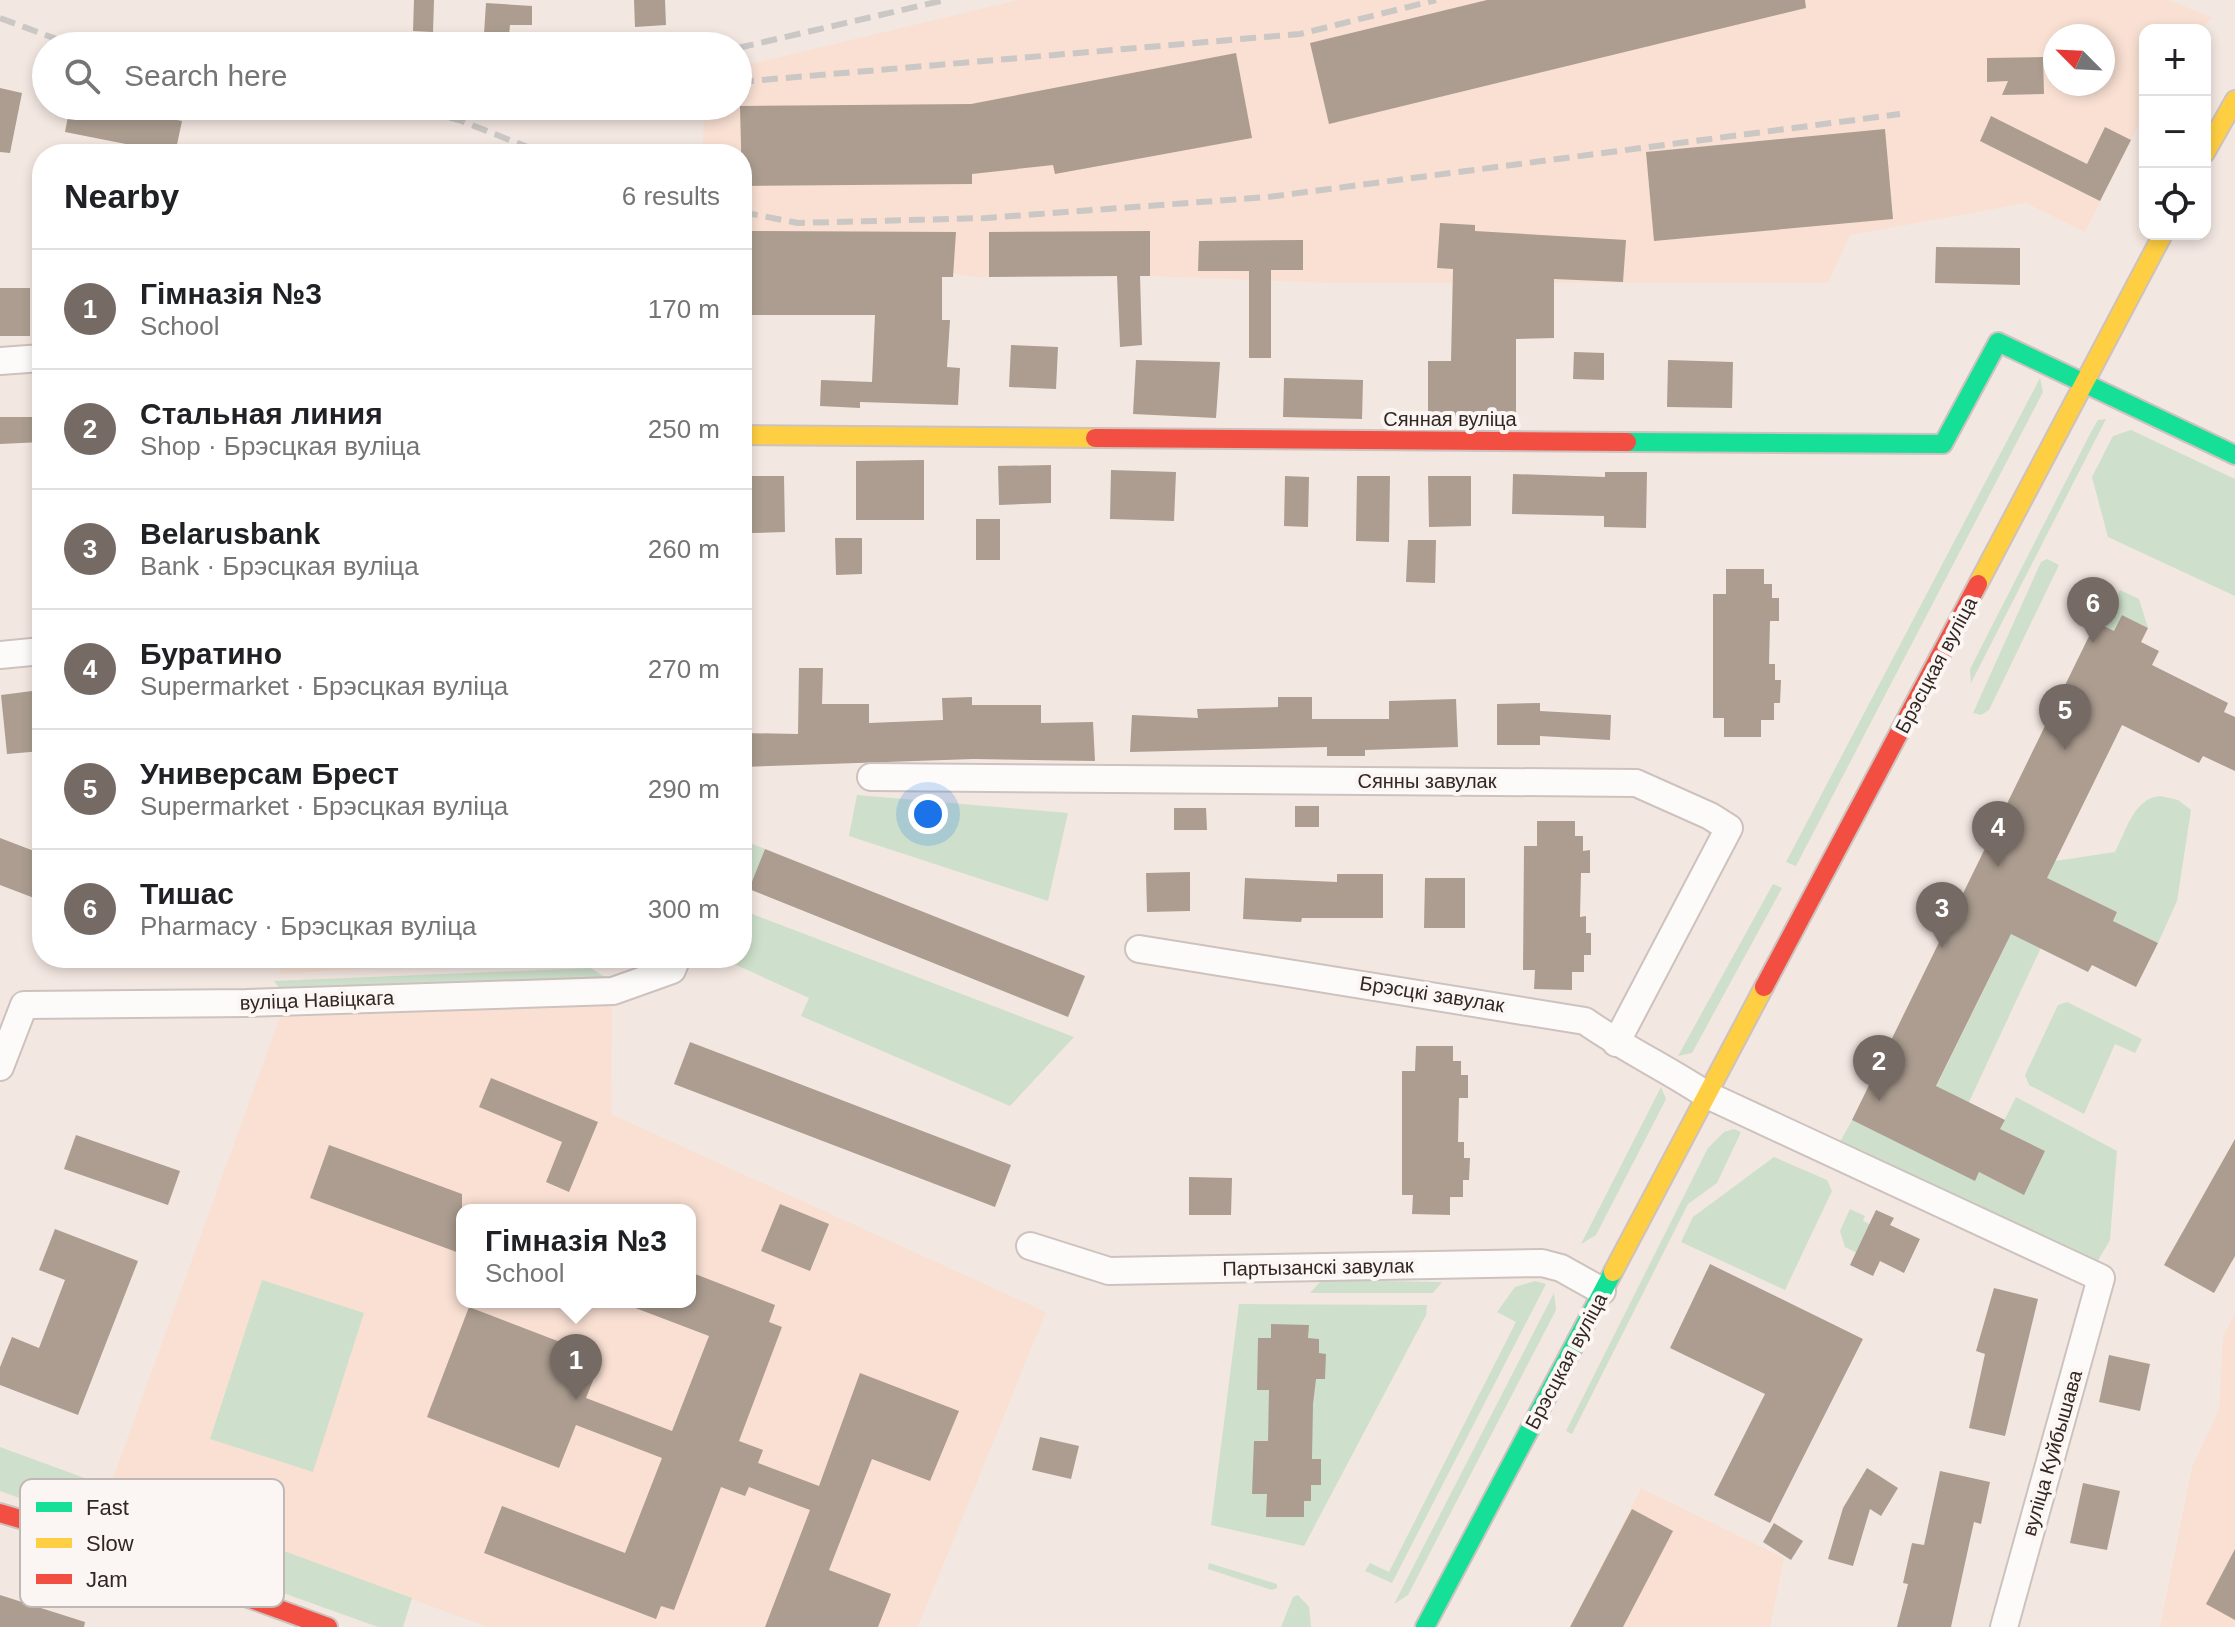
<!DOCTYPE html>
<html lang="en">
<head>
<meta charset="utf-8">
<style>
  :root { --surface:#fff; --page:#f6f6f6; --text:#202124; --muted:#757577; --line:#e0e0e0; --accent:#766a65 }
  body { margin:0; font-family:Helvetica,sans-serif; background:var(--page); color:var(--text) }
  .controls { position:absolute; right:24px; top:24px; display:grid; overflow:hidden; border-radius:16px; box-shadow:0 4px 12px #0003 }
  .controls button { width:72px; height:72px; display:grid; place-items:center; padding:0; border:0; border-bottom:2px solid var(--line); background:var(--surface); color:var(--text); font:40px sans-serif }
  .compass { position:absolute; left:2043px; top:24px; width:72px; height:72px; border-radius:50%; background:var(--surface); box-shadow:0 4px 12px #0003; rotate:294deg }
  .you { position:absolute; left:928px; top:814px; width:28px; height:28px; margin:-20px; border:6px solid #fff; border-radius:50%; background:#1a73e8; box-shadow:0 0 0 12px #1a73e833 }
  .badge { display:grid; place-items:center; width:52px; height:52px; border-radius:50%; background:var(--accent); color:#fff; font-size:26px; font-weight:700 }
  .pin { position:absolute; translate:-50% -66px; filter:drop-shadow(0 2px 4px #0008) }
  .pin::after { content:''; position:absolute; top:42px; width:28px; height:24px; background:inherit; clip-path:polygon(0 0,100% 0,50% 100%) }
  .popup { position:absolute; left:456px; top:1204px; width:240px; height:104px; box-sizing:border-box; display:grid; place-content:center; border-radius:16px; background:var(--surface); filter:drop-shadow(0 2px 6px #0005); font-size:26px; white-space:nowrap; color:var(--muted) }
  .popup b { font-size:30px; color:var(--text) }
  .popup::after { content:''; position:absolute; left:50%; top:100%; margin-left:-16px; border:16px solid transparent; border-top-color:var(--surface) }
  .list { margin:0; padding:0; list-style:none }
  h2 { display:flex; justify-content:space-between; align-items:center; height:104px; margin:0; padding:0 32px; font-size:34px }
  h2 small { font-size:26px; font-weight:400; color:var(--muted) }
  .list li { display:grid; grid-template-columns:52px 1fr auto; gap:24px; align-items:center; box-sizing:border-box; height:120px; padding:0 32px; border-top:2px solid var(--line) }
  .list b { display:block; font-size:30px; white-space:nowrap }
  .list p { margin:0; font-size:26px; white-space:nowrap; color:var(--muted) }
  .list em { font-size:26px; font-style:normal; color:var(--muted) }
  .icon { flex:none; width:44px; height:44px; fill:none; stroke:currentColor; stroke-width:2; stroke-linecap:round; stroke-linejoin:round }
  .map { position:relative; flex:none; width:2235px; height:1627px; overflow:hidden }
  .search { position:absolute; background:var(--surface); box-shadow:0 4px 12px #0003; left:32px; top:32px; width:720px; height:88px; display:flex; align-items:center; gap:20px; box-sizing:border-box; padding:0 28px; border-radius:44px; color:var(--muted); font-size:30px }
  .panel { position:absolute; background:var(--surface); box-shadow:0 4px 12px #0003; left:32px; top:144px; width:720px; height:824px; border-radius:32px }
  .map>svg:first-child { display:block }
  .built { fill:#f9e0d3; fill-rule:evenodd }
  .green { fill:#cee0cb }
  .building { fill:#ac9d90 }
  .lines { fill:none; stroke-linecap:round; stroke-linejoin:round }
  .street-casing { stroke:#cdc2bd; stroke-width:30 }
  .fast-casing { stroke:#cdc2bd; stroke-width:22 }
  .slow-casing { stroke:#cdc2bd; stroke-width:22 }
  .jam-casing { stroke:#cdc2bd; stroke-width:22 }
  .street { stroke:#fdfbfa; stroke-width:26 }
  .fast { stroke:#16e098; stroke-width:18 }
  .slow { stroke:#ffcf43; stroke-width:18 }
  .jam { stroke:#f24e42; stroke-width:18 }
  .rail { stroke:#cac7c5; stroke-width:6; stroke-dasharray:16 8; stroke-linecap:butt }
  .labels { text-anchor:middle; stroke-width:8; stroke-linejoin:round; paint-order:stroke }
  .street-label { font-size:20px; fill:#322722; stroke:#fbf6f3 }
  .key { fill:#fbf6f3; stroke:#bfb8b4; stroke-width:2 }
  .key-label { font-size:22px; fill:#322722 }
</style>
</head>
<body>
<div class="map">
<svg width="2235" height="1627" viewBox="0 0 2235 1627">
  <rect width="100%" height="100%" fill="#f3e7e1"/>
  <g class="built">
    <path d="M1018 0H2169L2212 18 2199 30H2145V113L2085 232 2026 203 1850 235 1828 283H1330L1150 276 976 277 942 272 742 315V154H703L704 114 701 106H738V67ZM2055 36H2103V84H2055Z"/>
    <polygon points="285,958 540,958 279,974"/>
    <path d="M612 1003 611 1114 1046 1312 918 1627H488L109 1489 280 1017ZM462 1210H690V1302H462Z"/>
    <polygon points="2235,1313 2235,1627 2160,1627 2192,1467 2219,1410 2223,1337"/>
    <polygon points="1641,1488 1784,1558 1770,1627 1570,1627"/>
  </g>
  <g class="green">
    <polygon points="2040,378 2043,392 1796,866 1786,862"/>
    <polygon points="2106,419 1971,683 1970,669 2091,432 2098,420"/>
    <polygon points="2131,430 2235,479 2235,596 2108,537 2092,477 2113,436"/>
    <polygon points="2047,559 2059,565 1989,710 1981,715 1973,713 2041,562"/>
    <polygon points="2120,590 2139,599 2148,628 2122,615 2114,631 2103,626"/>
    <polygon points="857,795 1068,813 1048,901 849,836"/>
    <path d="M2160 796 2178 800 2191 810 2177 901 2158 943 2113 921 2117 912 2070 889 2043 886 2055 861 2115 852C2126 831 2134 798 2160 796Z"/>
    <polygon points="742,840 765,849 749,889 742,886"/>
    <polygon points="1773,884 1782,888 1692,1053 1678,1056"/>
    <polygon points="742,910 1074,1037 1010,1106 801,1016 809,998 721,958 742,958"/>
    <polygon points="2017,922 2044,941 1969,1102 1932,1095"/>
    <polygon points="591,968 603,976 604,982 281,991 274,981"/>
    <polygon points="2067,1002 2142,1039 2135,1053 2115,1044 2084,1114 2029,1085 2025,1075 2058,1005"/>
    <polygon points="1661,1087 1666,1099 1596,1235 1581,1244"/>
    <polygon points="2016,1097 2117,1151 2110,1240 2096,1264 1839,1144 1852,1120 1974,1180 1979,1172 2024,1194 2045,1151 2000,1129"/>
    <polygon points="1734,1129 1741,1132 1717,1183 1688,1204 1572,1434 1566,1431 1708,1148 1724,1132"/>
    <polygon points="1774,1157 1827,1180 1832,1191 1785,1290 1681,1242 1693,1217"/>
    <polygon points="1850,1209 1865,1216 1863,1221 1870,1224 1857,1253 1845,1247 1840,1231"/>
    <polygon points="262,1280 364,1313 313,1472 210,1439"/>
    <polygon points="1322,1280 1442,1282 1433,1293 1310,1293"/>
    <polygon points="1535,1281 1546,1284 1392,1583 1365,1571 1370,1563 1389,1572 1516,1322 1497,1312 1515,1287"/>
    <polygon points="1554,1293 1556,1310 1408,1595 1394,1604"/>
    <polygon points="1239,1304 1427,1305 1426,1315 1304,1546 1211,1525"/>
    <polygon points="0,1447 412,1598 403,1627 378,1627 0,1491"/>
    <polygon points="1209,1563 1277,1584 1277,1588 1272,1590 1208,1569"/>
    <polygon points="1298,1595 1309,1607 1311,1627 1281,1627 1293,1597"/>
  </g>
  <g class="building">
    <polygon points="414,0 434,0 433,32 413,31"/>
    <polygon points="634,0 665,0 666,25 635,27"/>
    <polygon points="1487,0 1805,0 1806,8 1329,124 1310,43"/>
    <polygon points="486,3 532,6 532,25 510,25 509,36 484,34"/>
    <polygon points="1236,53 1252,138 1055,174 1053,165 972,174 972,184 742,186 740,106 971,104"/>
    <polygon points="2043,57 2044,94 2002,95 2008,81 1987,82 1987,58"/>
    <polygon points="0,88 22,93 10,153 0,152"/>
    <polygon points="70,106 108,106 182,121 175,154 134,154 136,146 65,132"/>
    <polygon points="1991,116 2087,164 2105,127 2131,140 2100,201 1980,141"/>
    <polygon points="1885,129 1893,219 1654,241 1646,152"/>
    <polygon points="1440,223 1475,225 1475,231 1626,240 1623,282 1554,279 1554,338 1516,339 1516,417 1428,416 1428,361 1451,361 1453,269 1437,268"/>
    <polygon points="742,231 956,232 953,277 942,277 942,320 950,320 947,367 960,368 958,405 860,402 860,408 820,406 821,380 872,382 875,315 742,315"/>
    <polygon points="1150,231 1150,276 1140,276 1142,345 1120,347 1117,276 989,277 989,232"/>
    <polygon points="1303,240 1303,270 1271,270 1271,358 1249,358 1249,271 1198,271 1199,241"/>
    <polygon points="1936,247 2020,248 2020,285 1935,283"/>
    <rect x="0" y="288" width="30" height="48"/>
    <polygon points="1011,345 1058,347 1056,389 1009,387"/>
    <polygon points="1574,352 1604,353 1604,380 1573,379"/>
    <polygon points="1136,360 1220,362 1216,418 1133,414"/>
    <polygon points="1668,360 1733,362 1732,408 1667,407"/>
    <polygon points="1284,378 1363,380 1362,419 1283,417"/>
    <polygon points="0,417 42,417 42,442 0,444"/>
    <polygon points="924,460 924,520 856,520 856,461"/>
    <polygon points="1051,465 1051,503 999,505 998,466"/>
    <polygon points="1111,470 1176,472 1174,521 1110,519"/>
    <polygon points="1605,472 1647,472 1646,528 1604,527 1604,516 1512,514 1513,474 1605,477"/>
    <polygon points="750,476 784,476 785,532 752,533"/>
    <polygon points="1285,476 1309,477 1308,527 1284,526"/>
    <polygon points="1357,476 1390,476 1389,542 1356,541"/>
    <polygon points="1428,476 1471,476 1471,526 1429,527"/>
    <rect x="976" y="519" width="24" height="41"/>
    <polygon points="835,538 862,538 862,574 836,575"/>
    <polygon points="1408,540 1436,540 1435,583 1406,582"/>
    <polygon points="1726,569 1764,569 1764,584 1772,584 1772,598 1779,598 1779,621 1770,621 1769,664 1775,664 1775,680 1781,680 1780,703 1774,703 1774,720 1761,720 1761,737 1724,737 1724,718 1713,718 1713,594 1726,594"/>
    <polygon points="2122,615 2148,628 2141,642 2159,651 2152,665 2228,703 2224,712 2235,717 2235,771 2203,756 2199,763 2122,725 2047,878 2117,912 2113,921 2158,943 2136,987 2092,965 2088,972 2011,934 1936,1086 2005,1120 2000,1129 2045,1151 2024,1195 1979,1172 1975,1181 1852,1120 2096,622 2114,631"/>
    <polygon points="799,668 823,668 822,704 869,704 869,723 943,720 942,698 972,697 972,705 1041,705 1041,723 1093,722 1095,761 973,759 742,767 742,733 798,734"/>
    <polygon points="40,690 42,751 7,754 1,695"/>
    <polygon points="1278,697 1312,697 1312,719 1389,719 1389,701 1456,699 1458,747 1365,750 1365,756 1327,756 1327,747 1130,752 1132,715 1198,718 1197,709 1278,707"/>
    <polygon points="1540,703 1540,711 1611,715 1610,740 1540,736 1540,745 1497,745 1497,704"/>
    <rect x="1295" y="806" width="24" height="21"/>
    <polygon points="1174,808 1206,808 1207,830 1174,830"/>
    <polygon points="1537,821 1575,821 1575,836 1583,836 1583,851 1590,850 1590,873 1581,873 1580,917 1586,916 1586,933 1591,933 1591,955 1584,955 1584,972 1572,972 1572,990 1534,989 1535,970 1523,970 1524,846 1537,846"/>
    <polygon points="0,838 42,854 42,901 0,885"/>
    <polygon points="765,849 1085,976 1068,1017 749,889"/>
    <polygon points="1190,872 1190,911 1147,912 1146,873"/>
    <polygon points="1337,874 1383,874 1383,918 1302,918 1301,922 1243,919 1245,878 1337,882"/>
    <polygon points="1425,878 1465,878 1465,928 1424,928"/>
    <polygon points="690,1042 1011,1165 995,1207 674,1084"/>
    <polygon points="1416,1046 1453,1046 1453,1061 1461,1061 1461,1075 1468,1075 1468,1098 1459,1098 1458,1142 1464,1142 1464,1158 1470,1158 1469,1180 1463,1180 1463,1197 1450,1197 1450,1215 1412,1214 1413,1195 1402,1195 1402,1071 1415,1071"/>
    <polygon points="491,1078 598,1122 569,1192 546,1182 562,1142 479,1107"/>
    <polygon points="76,1135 180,1171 168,1205 64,1169"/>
    <polygon points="2235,1139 2235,1256 2214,1293 2164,1265"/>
    <polygon points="329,1145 462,1194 462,1254 310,1198"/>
    <polygon points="1189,1177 1232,1178 1231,1215 1189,1215"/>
    <polygon points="780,1204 829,1224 810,1271 761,1251"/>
    <polygon points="1876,1210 1894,1218 1890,1225 1920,1239 1904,1273 1880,1261 1873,1276 1850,1265"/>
    <polygon points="55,1229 138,1261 78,1415 0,1385 0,1367 12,1337 39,1348 65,1280 39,1270"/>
    <polygon points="1710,1264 1863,1339 1770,1523 1714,1495 1765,1394 1670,1348"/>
    <polygon points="690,1272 775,1305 769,1322 782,1327 739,1441 763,1450 758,1463 819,1486 860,1373 959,1411 930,1481 872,1459 829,1570 891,1594 878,1627 765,1627 810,1510 749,1487 745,1496 721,1487 674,1610 661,1606 656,1619 484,1553 502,1506 625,1553 662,1458 576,1425 559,1468 427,1417 469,1307 602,1358 586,1398 672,1431 709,1336 625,1304 690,1302"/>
    <polygon points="1994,1288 2038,1299 2005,1436 1969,1428 1985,1354 1976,1351"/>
    <polygon points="1271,1324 1309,1325 1308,1338 1319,1339 1319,1353 1326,1354 1325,1379 1316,1379 1313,1404 1312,1459 1321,1459 1321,1485 1311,1485 1311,1501 1304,1501 1304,1517 1266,1517 1267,1494 1252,1494 1254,1441 1268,1441 1269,1390 1257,1390 1258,1338 1271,1338"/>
    <polygon points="2109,1355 2150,1364 2140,1411 2099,1402"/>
    <polygon points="1040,1437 1079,1446 1071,1479 1032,1470"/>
    <polygon points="1867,1468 1898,1488 1881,1516 1870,1509 1853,1566 1828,1559 1843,1508"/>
    <polygon points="1940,1471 1990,1482 1981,1524 1974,1522 1951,1627 1897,1627 1908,1584 1903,1583 1912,1543 1924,1545"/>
    <polygon points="2083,1483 2120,1491 2107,1550 2070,1543"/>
    <polygon points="1632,1509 1673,1531 1623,1627 1570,1627"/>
    <polygon points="1774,1523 1803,1541 1791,1560 1763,1542"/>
    <polygon points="2235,1549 2235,1620 2206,1604"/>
    <polygon points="0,1595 85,1622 84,1627 0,1627"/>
  </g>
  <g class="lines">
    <defs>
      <g id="street">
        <polyline points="0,361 42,358"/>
        <polyline points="0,655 42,651"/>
        <polyline points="871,777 1636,783 1710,816 1729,828 1616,1043"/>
        <path d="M1139 949 1585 1021C1623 1048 1666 1068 1705 1094L2101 1278 2004 1627"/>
        <polyline points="0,1067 24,1005 247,1003 613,991 672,970 677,958"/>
        <polyline points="1030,1246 1109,1271 1542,1263 1561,1268 1602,1291"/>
      </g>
      <g id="fast">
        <polyline points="1627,442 1943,444 1998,342 2235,455"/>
        <polyline points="1425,1627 1613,1272"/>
      </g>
      <g id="slow">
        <polyline points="2205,153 2235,100"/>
        <polyline points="742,435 1095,438"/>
        <polyline points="1978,584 2163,234"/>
        <polyline points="1613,1272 1764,987"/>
      </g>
      <g id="jam">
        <polyline points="1095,438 1627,442"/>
        <polyline points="1764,987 1978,584"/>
        <polyline points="0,1513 77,1536 328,1627"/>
      </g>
    </defs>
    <use href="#street" class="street-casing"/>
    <use href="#fast" class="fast-casing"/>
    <use href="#slow" class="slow-casing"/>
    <use href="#jam" class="jam-casing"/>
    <use href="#street" class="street"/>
    <use href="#fast" class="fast"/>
    <use href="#slow" class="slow"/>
    <use href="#jam" class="jam"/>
    <g class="rail">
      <polyline points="0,18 75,46"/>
      <polyline points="738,48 945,0"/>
      <polyline points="738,82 1300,34 1436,0"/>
      <polyline points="403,106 459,120 545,154"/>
      <polyline points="742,212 798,223 986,218 1268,197 1900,114"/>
    </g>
  </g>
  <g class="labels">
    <g class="street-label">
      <text x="1450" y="426">Сянная вуліца</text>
      <text transform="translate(1936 665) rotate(-62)" y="7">Брэсцкая вуліца</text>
      <text x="1427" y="788">Сянны завулак</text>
      <text transform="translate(1432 994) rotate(9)" y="7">Брэсцкі завулак</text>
      <text transform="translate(317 1000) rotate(-2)" y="7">вуліца Навіцкага</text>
      <text transform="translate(1318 1267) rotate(-1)" y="7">Партызанскі завулак</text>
      <text transform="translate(1566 1361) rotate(-62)" y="7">Брэсцкая вуліца</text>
      <text transform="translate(2052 1453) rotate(-74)" y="7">вуліца Куйбышава</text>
    </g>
  </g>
  <rect x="20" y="1479" width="264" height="128" rx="12" class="key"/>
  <rect x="36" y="1502" width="36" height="10" fill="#16e098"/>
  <rect x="36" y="1538" width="36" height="10" fill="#ffcf43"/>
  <rect x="36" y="1574" width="36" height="10" fill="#f24e42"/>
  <g class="key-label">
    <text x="86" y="1515">Fast</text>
    <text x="86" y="1551">Slow</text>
    <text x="86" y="1587">Jam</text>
  </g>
</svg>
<div class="controls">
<button>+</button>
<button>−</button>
<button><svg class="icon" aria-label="locate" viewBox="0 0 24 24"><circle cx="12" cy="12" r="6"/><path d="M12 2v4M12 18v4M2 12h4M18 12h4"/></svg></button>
</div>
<svg class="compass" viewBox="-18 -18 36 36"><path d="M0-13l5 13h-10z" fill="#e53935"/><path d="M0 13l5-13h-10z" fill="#757577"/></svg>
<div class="you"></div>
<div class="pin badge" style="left:576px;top:1400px">1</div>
<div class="popup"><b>Гімназія №3</b>School</div>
<div class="pin badge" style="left:1879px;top:1101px">2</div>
<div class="pin badge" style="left:1942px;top:948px">3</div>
<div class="pin badge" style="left:1998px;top:867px">4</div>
<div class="pin badge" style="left:2065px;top:750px">5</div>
<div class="pin badge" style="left:2093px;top:643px">6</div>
<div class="search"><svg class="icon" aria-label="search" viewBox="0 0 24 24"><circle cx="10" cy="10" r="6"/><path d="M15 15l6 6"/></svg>Search here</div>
<section class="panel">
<h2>Nearby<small>6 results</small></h2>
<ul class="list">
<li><span class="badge">1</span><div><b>Гімназія №3</b><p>School</p></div><em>170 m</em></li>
<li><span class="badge">2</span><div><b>Стальная линия</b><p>Shop · Брэсцкая вуліца</p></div><em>250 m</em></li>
<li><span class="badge">3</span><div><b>Belarusbank</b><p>Bank · Брэсцкая вуліца</p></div><em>260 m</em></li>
<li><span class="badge">4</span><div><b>Буратино</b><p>Supermarket · Брэсцкая вуліца</p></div><em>270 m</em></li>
<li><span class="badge">5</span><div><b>Универсам Брест</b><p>Supermarket · Брэсцкая вуліца</p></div><em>290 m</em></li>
<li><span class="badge">6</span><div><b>Тишас</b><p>Pharmacy · Брэсцкая вуліца</p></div><em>300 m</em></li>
</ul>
</section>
</div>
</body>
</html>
